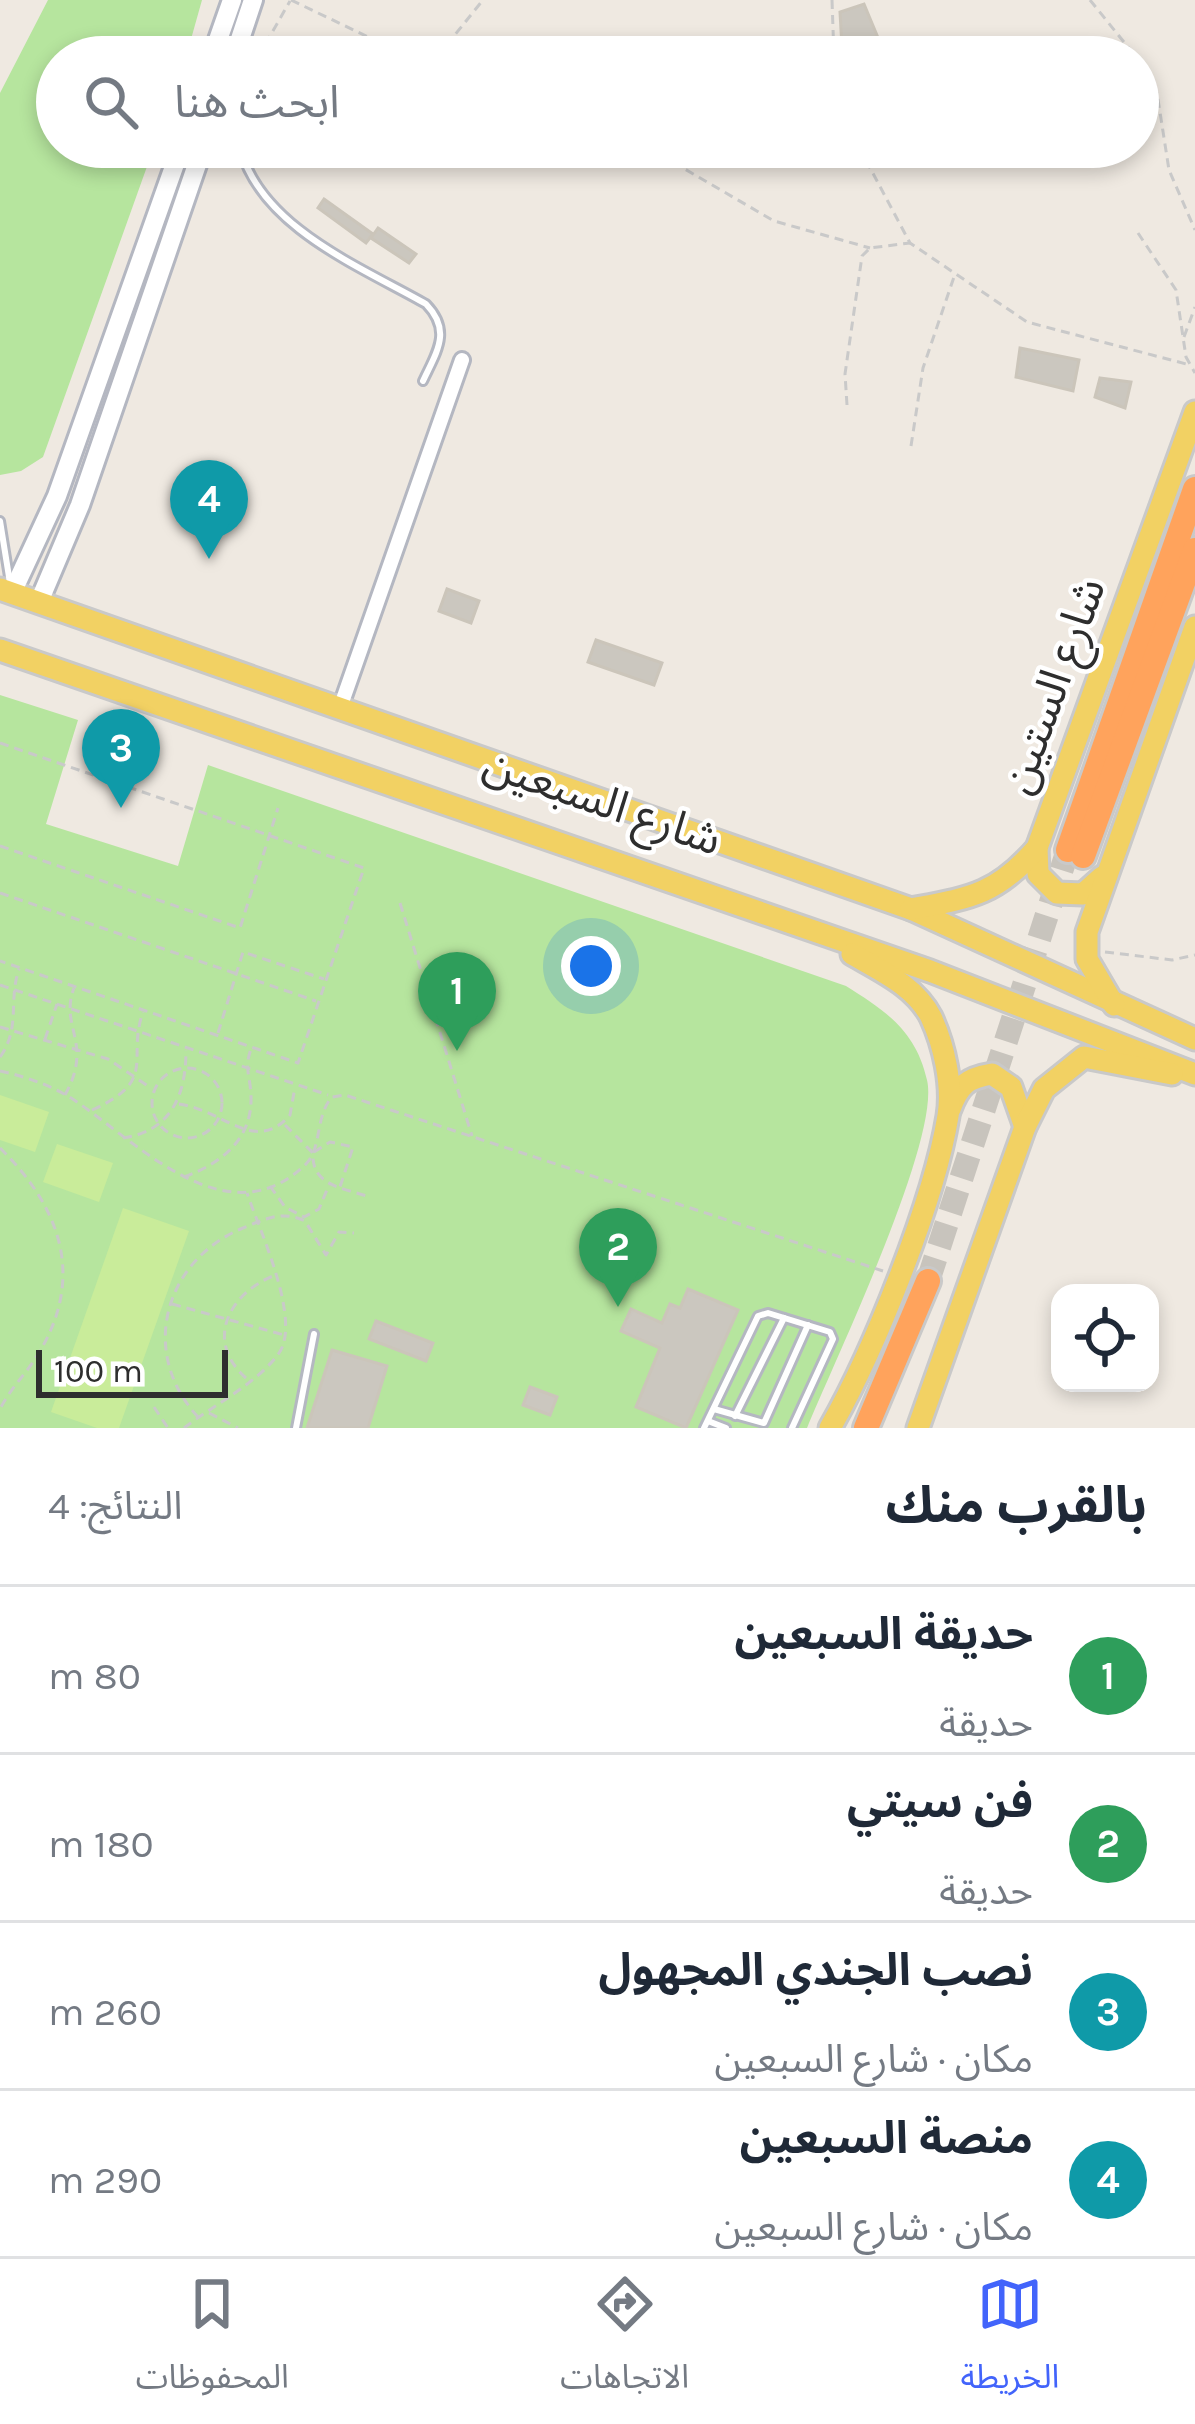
<!DOCTYPE html>
<html lang="ar">
<head>
<meta charset="utf-8">
<style>
  :root { --surface:#fff; --page:#f2f2f3; --text:#1f2937; --muted:#747a83; --line:#e0e1e3; --accent:#4264fb }
  body { margin:0; font-family:Karla,"Noto Sans Arabic",sans-serif; background:var(--page); color:var(--text); direction:rtl }
  .controls { position:absolute; right:36px; bottom:36px; display:grid; overflow:hidden; border-radius:24px; box-shadow:0 6px 18px #0003 }
  .controls button { width:108px; height:108px; display:grid; place-items:center; padding:0; border:0; border-bottom:3px solid var(--line); background:var(--surface); color:var(--text); font:60px sans-serif }
  .scale { position:absolute; left:36px; bottom:30px; width:192px; box-sizing:border-box; padding-left:12px; border:6px solid #2e2e2e; border-top:0; font-size:33px; line-height:42px; white-space:nowrap; color:#2e2e2e; -webkit-text-stroke:9px #fff; paint-order:stroke }
  .you { position:absolute; left:591px; top:966px; width:42px; height:42px; margin:-30px; border:9px solid #fff; border-radius:50%; background:#1a73e8; box-shadow:0 0 0 18px #1a73e833 }
  .badge { display:grid; place-items:center; width:78px; height:78px; border-radius:50%; background:var(--accent); color:#fff; font-size:39px; font-weight:700 }
  .pin { position:absolute; translate:-50% -99px; filter:drop-shadow(0 3px 6px #0008) }
  .pin::after { content:''; position:absolute; top:63px; width:42px; height:36px; background:inherit; clip-path:polygon(0 0,100% 0,50% 100%) }
  .list { margin:0; padding:0; list-style:none }
  h2 { display:flex; justify-content:space-between; align-items:center; height:156px; margin:0; padding:0 48px; font-size:51px }
  h2 small { font-size:39px; font-weight:400; color:var(--muted) }
  .list li { display:grid; grid-template-columns:78px 1fr auto; gap:36px; align-items:center; box-sizing:border-box; height:168px; padding:0 48px; border-top:3px solid var(--line) }
  .list b { display:block; font-size:45px; white-space:nowrap }
  .list p { margin:0; font-size:39px; white-space:nowrap; color:var(--muted) }
  .list em { font-size:39px; font-style:normal; color:var(--muted) }
  .icon { flex:none; width:66px; height:66px; fill:none; stroke:currentColor; stroke-width:2; stroke-linecap:round; stroke-linejoin:round }
  .map { position:relative; flex:none; width:1195px; height:1428px; overflow:hidden; direction:ltr }
  .search { position:absolute; background:var(--surface); box-shadow:0 6px 18px #0003; left:36px; right:36px; top:36px; height:132px; display:flex; align-items:center; gap:30px; box-sizing:border-box; padding:0 42px; border-radius:66px; color:var(--muted); font-size:45px }
  .sheet { height:828px; background:var(--surface) }
  nav { display:flex; justify-content:space-around; align-items:center; box-sizing:border-box; height:168px; border-top:3px solid var(--line); background:var(--surface); font-size:33px; color:var(--muted) }
  nav a { display:grid; justify-items:center; gap:6px }
  nav .on { color:var(--accent) }
  .map>svg:first-child { display:block }
  .green { fill:#b6e59e }
  .pitch { fill:#c9ec9a }
  .building { fill:#cbc7bf; stroke:#cbc5ba; stroke-width:3 }
  .lines { fill:none; stroke-linecap:round; stroke-linejoin:round }
  .highway-tunnel { stroke:#c8c4bd; stroke-width:24; stroke-dasharray:24 12; stroke-linecap:butt }
  .lane-casing { stroke:#b4b7c1; stroke-width:12 }
  .street-casing { stroke:#b4b7c1; stroke-width:20 }
  .secondary-casing { stroke:#b4b7c1; stroke-width:24 }
  .primary-casing { stroke:#c9c9c9; stroke-width:27 }
  .highway-casing { stroke:#c9c9c9; stroke-width:30 }
  .path { stroke:#c9c9c9; stroke-width:3; stroke-dasharray:9 6; stroke-linecap:butt }
  .lane { stroke:#fff; stroke-width:6 }
  .street { stroke:#fff; stroke-width:14 }
  .secondary { stroke:#fff; stroke-width:18 }
  .primary { stroke:#f2d163; stroke-width:21 }
  .highway { stroke:#ffa35c; stroke-width:24 }
  .labels { text-anchor:middle; stroke-width:9; stroke-linejoin:round; paint-order:stroke }
  .street-label { font-size:45px; fill:#2e2e2e; stroke:#fff }
</style>
</head>
<body>
<div class="map">
<svg width="1195" height="1428" viewBox="0 0 1195 1428">
  <rect width="100%" height="100%" fill="#efe9e1"/>
  <g class="green">
    <polygon points="48,0 202,0 186,57 57,57 57,147 154,147 43,457 21,471 0,475 0,93"/>
    <path d="M0 695 78 720 46 824 178 866 208 765 846 986C886 1011 916 1031 927 1080 941 1139 834 1362 807 1428H0Z"/>
  </g>
  <g class="pitch">
    <polygon points="0,1095 49,1112 35,1152 0,1140"/>
    <polygon points="57,1144 113,1163 99,1202 43,1182"/>
    <polygon points="123,1208 189,1231 119,1428 97,1428 51,1412"/>
  </g>
  <g class="building">
    <polygon points="864,4 886,57 820,57 842,48 840,12"/>
    <polygon points="324,199 373,234 366,243 318,208"/>
    <polygon points="378,228 416,254 409,263 371,238"/>
    <polygon points="1020,348 1079,360 1073,391 1016,377"/>
    <polygon points="1100,378 1131,382 1125,408 1095,397"/>
    <polygon points="447,589 479,601 471,623 439,611"/>
    <polygon points="596,640 662,663 654,685 588,662"/>
    <polygon points="688,1289 738,1310 686,1428 636,1407 660,1348 621,1331 631,1309 662,1323 670,1304 680,1308"/>
    <polygon points="376,1321 433,1343 426,1361 369,1339"/>
    <polygon points="332,1350 387,1366 368,1428 307,1428"/>
    <polygon points="530,1387 557,1397 550,1415 523,1405"/>
  </g>
  <g class="lines">
    <polyline class="highway-tunnel" points="928,1281 1068,850"/>
    <defs>
      <g id="lane">
        <path d="M240 147C260 227 361 267 426 304 452 331 437 351 423 381"/>
        <polyline points="0,521 10,583"/>
        <polyline points="714,1409 764,1423 808,1325"/>
        <polyline points="735,1416 784,1318"/>
        <polyline points="708,1421 726,1428"/>
        <polyline points="296,1428 314,1334"/>
        <polyline points="704,1428 758,1316 768,1313 830,1332 833,1339 792,1428"/>
      </g>
      <polyline id="street" points="340,708 462,360"/>
      <g id="secondary">
        <polyline points="212,57 232,0"/>
        <polyline points="234,57 253,0"/>
        <polyline points="12,593 57,496 181,147"/>
        <polyline points="39,602 80,505 203,147"/>
      </g>
      <g id="primary">
        <polyline points="0,589 911,909 1195,1039"/>
        <polyline points="0,650 930,971 1195,1074"/>
        <polyline points="1037,848 1038,874 1057,893 1083,894 1102,877"/>
        <path d="M911 909C970 898 996 895 1037 848L1195 412"/>
        <polyline points="1114,1005 1087,959 1087,932 1195,627"/>
        <path d="M950 1109C959 1085 967 1078 992 1074L1011 1087 1025 1127"/>
        <path d="M830 1428C874 1351 934 1202 948 1116 953 1085 944 1045 931 1017 915 986 881 971 852 954"/>
        <polyline points="918,1428 1025,1127 1044,1089 1084,1057 1172,1074"/>
      </g>
      <g id="highway">
        <polyline points="1068,850 1195,489"/>
        <polyline points="1083,856 1195,550"/>
        <polyline points="866,1428 928,1281"/>
      </g>
    </defs>
    <use href="#lane" class="lane-casing"/>
    <use href="#street" class="street-casing"/>
    <use href="#secondary" class="secondary-casing"/>
    <use href="#primary" class="primary-casing"/>
    <use href="#highway" class="highway-casing"/>
    <g class="path">
      <polyline points="291,0 391,48 426,57"/>
      <polyline points="832,0 834,57"/>
      <polyline points="1090,0 1136,57"/>
      <polyline points="258,57 290,1"/>
      <polyline points="437,57 483,0"/>
      <polyline points="1138,59 1157,93 1169,170 1195,230"/>
      <polyline points="647,147 774,221 870,248"/>
      <polyline points="859,147 910,243 1027,322 1190,365"/>
      <polyline points="1138,233 1176,290 1186,357 1195,373"/>
      <polyline points="1184,337 1195,307"/>
      <polyline points="847,405 845,374 862,256 870,248 910,243"/>
      <polyline points="911,446 923,368 955,274"/>
      <polyline points="0,743 364,868 298,1063 0,961"/>
      <polyline points="0,846 240,928 278,808"/>
      <polyline points="0,893 316,1001"/>
      <polyline points="400,903 472,1136"/>
      <polyline points="1105,952 1172,960 1195,955"/>
      <polyline points="0,985 328,1095"/>
      <polyline points="0,1027 108,1059 151,1088"/>
      <polyline points="218,1033 243,952 324,979"/>
      <polyline points="45,1039 57,1004"/>
      <path d="M0 1057C21 1028 8 1001 19 969"/>
      <circle cx="187" cy="1103" r="35"/>
      <path d="M0 1071C27 1077 54 1086 77 1102 139 1144 228 1240 306 1164 322 1148 315 1116 332 1097L345 1095 883 1271"/>
      <path d="M65 1095C94 1043 59 1027 74 988"/>
      <path d="M179 1104C224 1110 255 1155 290 1115L295 1087"/>
      <path d="M92 1110C159 1080 126 1060 143 1012"/>
      <path d="M285 1125 313 1153C311 1185 342 1188 367 1196"/>
      <path d="M123 1138C172 1131 186 1094 186 1050"/>
      <path d="M0 1148C61 1208 86 1278 37 1356 25 1375 10 1389 0 1409"/>
      <polyline points="314,1152 330,1142 353,1147 340,1187"/>
      <path d="M184 1177C222 1163 253 1139 251 1095 250 1075 244 1068 251 1049"/>
      <polyline points="270,1186 285,1207 304,1217 319,1209 329,1185"/>
      <polyline points="172,1304 284,1335"/>
      <path d="M246 1378C204 1341 229 1294 273 1276"/>
      <polyline points="154,1407 168,1428"/>
      <polyline points="209,1413 238,1428"/>
      <path d="M198 1417C138 1352 165 1260 243 1228 265 1219 282 1210 305 1221L326 1255 339 1232 354 1233"/>
      <path d="M184 1428C212 1406 258 1383 279 1353 302 1320 259 1229 247 1193"/>
    </g>
    <use href="#lane" class="lane"/>
    <use href="#street" class="street"/>
    <use href="#secondary" class="secondary"/>
    <use href="#primary" class="primary"/>
    <use href="#highway" class="highway"/>
  </g>
  <g class="labels">
    <g class="street-label">
      <text transform="translate(1052 685) rotate(-70)" y="16">شارع الستين</text>
      <text transform="translate(603 800) rotate(19)" y="16">شارع السبعين</text>
    </g>
  </g>
</svg>
<div class="controls">
<button><svg class="icon" aria-label="locate" viewBox="0 0 24 24"><circle cx="12" cy="12" r="6"/><path d="M12 2v4M12 18v4M2 12h4M18 12h4"/></svg></button>
</div>
<div class="scale">100 m</div>
<div class="you"></div>
<div class="pin badge" style="left:457px;top:1051px;background:#2e9e5b">1</div>
<div class="pin badge" style="left:618px;top:1307px;background:#2e9e5b">2</div>
<div class="pin badge" style="left:121px;top:808px;background:#0f9aa8">3</div>
<div class="pin badge" style="left:209px;top:559px;background:#0f9aa8">4</div>
<div class="search"><svg class="icon" aria-label="search" viewBox="0 0 24 24"><circle cx="10" cy="10" r="6"/><path d="M15 15l6 6"/></svg>ابحث هنا</div>
</div>
<section class="sheet">
<h2>بالقرب منك<small>النتائج: 4</small></h2>
<ul class="list">
<li><span class="badge" style="background:#2e9e5b">1</span><div><b>حديقة السبعين</b><p>حديقة</p></div><em>80 m</em></li>
<li><span class="badge" style="background:#2e9e5b">2</span><div><b>فن سيتي</b><p>حديقة</p></div><em>180 m</em></li>
<li><span class="badge" style="background:#0f9aa8">3</span><div><b>نصب الجندي المجهول</b><p>مكان · شارع السبعين</p></div><em>260 m</em></li>
<li><span class="badge" style="background:#0f9aa8">4</span><div><b>منصة السبعين</b><p>مكان · شارع السبعين</p></div><em>290 m</em></li>
</ul>
</section>
<nav>
<a class="on"><svg class="icon" aria-label="map" viewBox="0 0 24 24"><path d="M3 6l6-2 6 2 6-2v14l-6 2-6-2-6 2zM9 4v14M15 6v14"/></svg>الخريطة</a>
<a><svg class="icon" aria-label="directions" viewBox="0 0 24 24"><path d="M12 3l9 9-9 9-9-9zM9 14v-3h6M13 9l2 2-2 2"/></svg>الاتجاهات</a>
<a><svg class="icon" aria-label="saved" viewBox="0 0 24 24"><path d="M7 4h10v16l-5-4-5 4z"/></svg>المحفوظات</a>
</nav>
</body>
</html>
